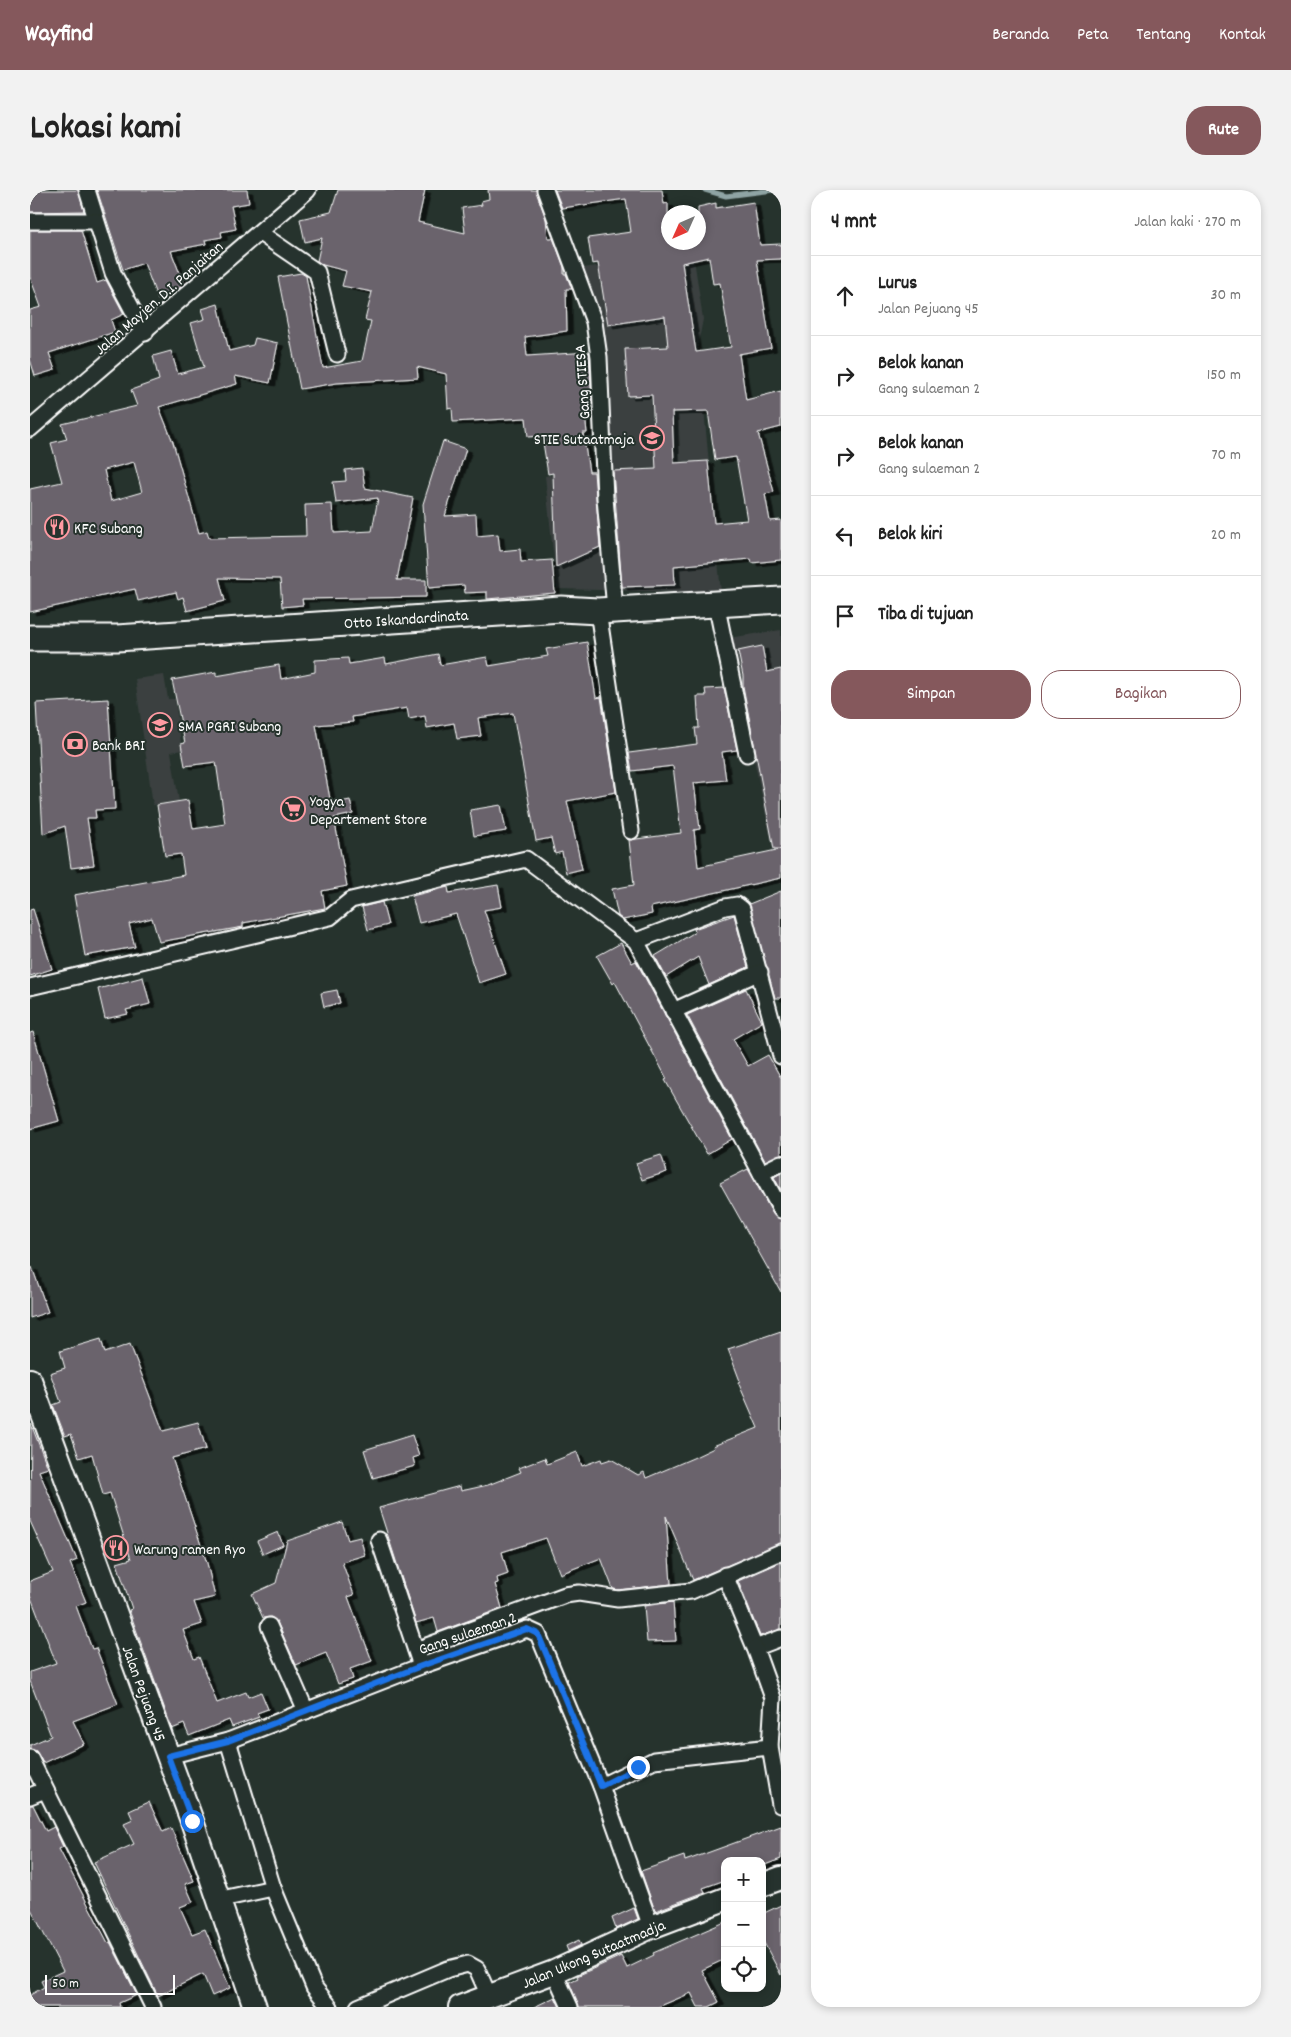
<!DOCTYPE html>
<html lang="id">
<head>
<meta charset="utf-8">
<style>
  :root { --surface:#fff; --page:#f2f2f2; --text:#222; --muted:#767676; --line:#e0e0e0; --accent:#85585c }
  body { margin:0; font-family:Dekko,sans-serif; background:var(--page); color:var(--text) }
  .controls { position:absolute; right:15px; bottom:15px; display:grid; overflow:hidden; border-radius:10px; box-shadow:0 2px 8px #0003 }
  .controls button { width:45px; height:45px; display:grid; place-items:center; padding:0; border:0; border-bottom:1px solid var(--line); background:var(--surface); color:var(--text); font:25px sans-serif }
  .compass { position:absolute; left:631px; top:15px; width:45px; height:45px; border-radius:50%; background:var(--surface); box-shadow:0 2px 8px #0003; rotate:225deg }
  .scale { position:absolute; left:15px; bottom:12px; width:130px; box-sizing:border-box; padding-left:5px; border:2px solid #fff; border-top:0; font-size:14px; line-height:18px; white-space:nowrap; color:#fff; -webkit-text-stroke:4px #26332d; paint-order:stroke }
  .stop { position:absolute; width:15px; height:15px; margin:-11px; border:4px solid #1a73e8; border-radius:50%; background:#fff }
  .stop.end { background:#1a73e8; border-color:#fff; box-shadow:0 1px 5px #0008 }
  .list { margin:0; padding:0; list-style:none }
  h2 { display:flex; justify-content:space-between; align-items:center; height:65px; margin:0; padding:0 20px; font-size:21px }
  h2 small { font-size:16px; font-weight:400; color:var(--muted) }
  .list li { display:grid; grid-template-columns:32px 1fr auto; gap:15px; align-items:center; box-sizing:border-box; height:80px; padding:0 20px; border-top:1px solid var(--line) }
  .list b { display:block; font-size:19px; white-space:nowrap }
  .list p { margin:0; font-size:16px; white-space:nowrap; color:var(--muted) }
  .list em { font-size:16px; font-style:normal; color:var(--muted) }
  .actions { display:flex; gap:10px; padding:15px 20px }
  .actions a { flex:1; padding:11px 0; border:1px solid var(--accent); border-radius:20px; text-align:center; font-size:18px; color:var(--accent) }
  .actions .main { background:var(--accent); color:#fff }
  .icon { flex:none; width:28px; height:28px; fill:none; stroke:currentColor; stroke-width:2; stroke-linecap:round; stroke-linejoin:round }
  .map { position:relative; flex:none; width:751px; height:1817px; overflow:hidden; border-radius:20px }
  header { display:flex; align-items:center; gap:30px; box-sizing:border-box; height:70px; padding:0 25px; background:var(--accent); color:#fff }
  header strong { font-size:24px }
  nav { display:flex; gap:28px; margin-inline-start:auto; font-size:18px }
  .intro { display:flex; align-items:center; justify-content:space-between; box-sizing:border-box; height:120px; padding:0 30px }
  h1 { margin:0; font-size:35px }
  .button { padding:12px 22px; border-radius:20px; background:var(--accent); color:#fff; font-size:18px; font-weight:700 }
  main { display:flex; gap:30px; padding:0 30px }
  aside { flex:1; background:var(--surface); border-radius:20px; box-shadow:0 2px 8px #0003 }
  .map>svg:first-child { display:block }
  .built { fill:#3a4140 }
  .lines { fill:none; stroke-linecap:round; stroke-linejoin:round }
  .stream { stroke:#8fa4a4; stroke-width:5 }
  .building { fill:#6a636c; stroke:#fff; fill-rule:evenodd; filter:url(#shadow) }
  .street-casing { stroke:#fff; stroke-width:19 }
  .secondary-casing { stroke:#fff; stroke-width:26 }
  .primary-casing { stroke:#fff; stroke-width:29 }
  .street { stroke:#26332d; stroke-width:15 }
  .secondary { stroke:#26332d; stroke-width:22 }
  .primary { stroke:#26332d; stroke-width:25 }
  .route { stroke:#1a73e8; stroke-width:6 }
  .labels { text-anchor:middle; stroke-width:4; stroke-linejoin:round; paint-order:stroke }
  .street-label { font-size:16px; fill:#fff; stroke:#26332d }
  .poi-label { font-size:16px; fill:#fff; stroke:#26332d; text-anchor:start }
</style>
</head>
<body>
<header>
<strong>Wayfind</strong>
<nav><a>Beranda</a><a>Peta</a><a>Tentang</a><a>Kontak</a></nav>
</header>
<div class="intro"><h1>Lokasi kami</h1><a class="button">Rute</a></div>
<main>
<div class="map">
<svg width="751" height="1817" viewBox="0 0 751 1817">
  <defs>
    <filter id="shadow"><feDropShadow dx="5.5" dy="3" stdDeviation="0" flood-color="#0009"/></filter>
  </defs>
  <rect width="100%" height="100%" fill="#26332d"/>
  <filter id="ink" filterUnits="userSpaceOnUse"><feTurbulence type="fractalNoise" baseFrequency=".02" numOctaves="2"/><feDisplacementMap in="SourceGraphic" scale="10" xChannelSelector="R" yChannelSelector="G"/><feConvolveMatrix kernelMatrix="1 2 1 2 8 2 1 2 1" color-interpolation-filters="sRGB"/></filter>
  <g filter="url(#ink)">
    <g class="built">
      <polygon points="663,62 673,129 668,155 691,403 527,399 515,286 567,278 570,150 553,78"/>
      <polygon points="751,440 751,696 698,448"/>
      <polygon points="134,485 138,509 145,509 152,560 141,562 149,611 123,615 105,489"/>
    </g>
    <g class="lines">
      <polyline class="stream" points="675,0 696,6 744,0"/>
    </g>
    <g class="building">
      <polygon points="0,0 48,0 54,21 0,22"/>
      <polygon points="67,0 217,0 219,13 201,16 206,39 191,42 192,47 175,50 176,54 141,61 154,94 144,103 128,110 114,73 93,80"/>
      <polygon points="308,0 395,0 388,32 435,43 432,18 452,15 451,11 459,9 458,0 506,0 516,29 518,48 523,48 534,77 534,84 536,84 542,99 536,99 537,141 495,147 497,166 559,162 562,214 554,214 557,243 553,243 559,282 564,282 570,357 526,377 523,283 518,284 512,246 498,247 496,228 423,232 422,218 418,219 416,184 387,177 388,188 307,193 270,199 248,87 271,83 276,86 293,178 332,171 341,131 335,130 342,102 312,96 316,81 293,75 287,71 292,48 275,52 270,29 301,22"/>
      <path d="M525 0H632L634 14 638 13V52H668V17L686 13V18L724 12 730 55 751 54V69L727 70 741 158 709 164 716 210 751 201V237L728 243 744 302 735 304 740 331 751 330V370L722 373 721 369 644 376 645 395 592 397 583 281 626 279 622 205 598 206 595 159 638 157 635 126 578 135 568 73 562 74 558 48 601 42 596 9 532 18ZM679 67 683 94 690 93 701 157 666 162 652 73ZM678 221 685 270 706 267 717 330 684 333 678 271 644 273 642 222Z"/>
      <polygon points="0,40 51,40 67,93 76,90 94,124 81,130 85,142 19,163 25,180 5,186 0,169 0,120 11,117 0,87"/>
      <path d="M188 114 199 161 223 155 225 148 248 153 240 193 205 186 207 194 129 217 143 252 169 343 177 341 179 348 276 346 275 315 302 314 304 343 342 341 348 308 306 313 303 292 316 291 315 280 332 278 335 298 383 308 367 390H396V407L272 409 273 415 252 417 250 389 189 388 195 411 157 421 153 407 148 409 146 402 108 411 105 399 0 422V299L32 292 21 253 37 249 32 234 107 216 101 200 129 190 123 166 141 161 148 184 174 177 161 133 175 129 172 119ZM104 272 112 302 81 311 74 280Z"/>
      <polygon points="413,251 436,259 415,326 446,324 447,346 468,344 470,361 490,359 491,372 522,370 525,403 457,409 457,402 435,403 434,395 399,398 393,314"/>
      <polygon points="557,452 566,508 571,507 586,602 537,611 552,679 536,683 532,662 525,664 521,648 506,651 483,523 448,528 451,546 427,549 424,533 397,538 395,526 379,529 377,518 322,527 323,532 286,535 301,614 320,610 323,624 304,628 317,696 292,701 295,718 213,733 213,737 129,752 122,728 99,734 105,757 55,766 44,705 154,685 151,664 135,666 127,615 158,610 163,639 195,634 186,572 155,576 151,554 155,553 142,490 186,482 186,486 249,475 251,489 285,482 285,470 318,468 319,474 355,468 356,474 408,464 410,475 457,467 459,476 518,466 516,459"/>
      <polygon points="732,456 737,482 751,479 751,659 744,659 713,496 713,486 708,461"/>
      <polygon points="694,498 707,560 692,562 696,590 664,593 670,639 664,640 668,677 751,659 751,688 621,717 622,724 593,730 588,726 582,699 604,695 599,650 651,643 643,576 602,581 599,563 667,554 665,538 669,538 667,506 676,506 675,499"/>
      <polygon points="78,509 85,619 65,620 66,628 57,628 64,675 41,678 35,636 13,644 6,513"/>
      <polygon points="471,615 476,641 444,646 440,620"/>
      <polygon points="468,695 472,717 454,720 476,784 449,793 426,724 389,733 382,706 418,697 419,703"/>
      <polygon points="751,701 751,808 745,808 719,714"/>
      <polygon points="352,712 358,735 338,740 332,717"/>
      <polygon points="3,719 22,779 0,786 0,720"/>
      <polygon points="704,725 718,777 679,795 668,767 636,787 625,766 665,742 664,739"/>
      <polygon points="591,753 602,773 606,771 702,949 677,964 635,890 637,889 585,792 583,794 567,766"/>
      <polygon points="113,787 120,814 96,820 98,824 75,829 68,799"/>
      <polygon points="716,799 732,832 703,849 718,876 738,865 751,888 751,964 735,971 657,825"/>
      <polygon points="307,800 310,813 294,817 291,803"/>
      <polygon points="3,842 29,931 0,939 0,843"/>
      <polygon points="631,965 637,982 612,990 606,973"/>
      <polygon points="718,979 743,1024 751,1029 751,1102 690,993"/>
      <polygon points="751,983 751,1000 744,987"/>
      <polygon points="2,1077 18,1122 0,1128 0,1078"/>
      <polygon points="751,1141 751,1353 663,1390 636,1326 641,1394 588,1400 583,1399 571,1368 530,1384 516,1348 472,1362 478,1384 467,1388 468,1393 465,1394 472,1418 408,1442 404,1428 386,1433 349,1318 430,1296 431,1301 458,1295 491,1282 489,1278 515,1268 517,1274 547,1262 552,1276 571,1269 572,1272 581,1269 608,1285 614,1282 616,1288 663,1268 684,1258 683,1256 728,1238 708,1192 710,1191 698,1159"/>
      <polygon points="71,1149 75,1163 100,1154 133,1241 168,1232 176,1259 142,1268 177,1373 185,1407 164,1412 172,1434 153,1440 164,1469 169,1467 187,1513 216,1502 218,1507 231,1502 238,1519 227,1523 229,1527 202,1537 199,1530 159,1546 154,1534 142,1539 99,1420 102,1419 87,1373 101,1369 80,1303 73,1305 62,1264 49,1268 41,1244 35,1246 23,1215 31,1212 20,1183 35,1178 30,1161"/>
      <polygon points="1,1234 18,1278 9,1281 47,1370 40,1373 56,1412 46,1416 62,1459 66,1458 88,1514 43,1531 54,1554 13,1573 6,1561 0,1559 0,1555 21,1546 0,1491 0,1482 26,1473 0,1405 0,1391 23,1382 0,1331"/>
      <polygon points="382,1245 389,1266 383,1268 385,1276 343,1288 334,1260"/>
      <polygon points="312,1332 318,1350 330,1347 335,1365 312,1372 324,1405 318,1407 342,1471 320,1479 323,1489 308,1494 296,1463 266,1475 247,1432 241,1427 233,1428 222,1404 246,1393 257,1351"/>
      <polygon points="248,1342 253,1355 233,1364 227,1351"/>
      <polygon points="751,1372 751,1439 730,1446 708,1391"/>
      <polygon points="643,1412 646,1451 617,1452 614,1416"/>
      <polygon points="119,1612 133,1642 141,1638 164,1691 155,1694 163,1712 150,1717 162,1744 175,1739 200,1798 182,1806 173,1784 128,1806 64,1672 104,1654 94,1634 103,1630 99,1621"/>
      <polygon points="0,1615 3,1615 16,1641 24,1637 33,1657 29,1659 78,1753 80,1752 107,1805 89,1813 90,1817 0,1817 0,1805 14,1797 11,1791 33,1781 0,1717"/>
      <polygon points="751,1636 751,1669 732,1676 732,1671 695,1671 695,1690 673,1698 675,1702 625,1721 611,1681 654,1666 655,1671"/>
      <polygon points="751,1715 751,1785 732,1749 732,1724"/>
      <polygon points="604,1718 608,1729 586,1739 582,1728"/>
      <polygon points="695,1732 695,1769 672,1780 689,1812 679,1817 668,1817 661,1803 628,1817 549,1817 539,1792 548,1788 547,1786 591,1766 597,1778 624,1765 623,1763"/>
      <polygon points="549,1750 551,1755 538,1761 536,1756"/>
      <polygon points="525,1807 530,1817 504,1817"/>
    </g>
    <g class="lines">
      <defs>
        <g id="street">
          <polyline points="57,0 83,83 115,143"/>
          <polyline points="515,0 564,132 569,167 575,308 585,419"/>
          <polyline points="0,31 66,31"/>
          <polyline points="230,43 287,82 307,164"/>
          <polyline points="0,239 278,0"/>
          <polyline points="686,413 717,564"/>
          <polyline points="568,421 601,641"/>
          <polyline points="606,751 695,717 707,715 712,719 751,866"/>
          <polyline points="0,797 300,727 321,710 496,669 606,751 731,983 751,973"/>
          <polyline points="643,821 730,782"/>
          <polyline points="731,983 751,1020"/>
          <polyline points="349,1350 389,1470"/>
          <polyline points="695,1385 725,1458 751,1448"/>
          <polyline points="239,1436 276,1521"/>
          <polyline points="386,1460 535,1405 549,1403 588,1409 661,1401 751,1362"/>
          <polyline points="198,1551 243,1698 284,1797 300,1817"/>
          <polyline points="740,1557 750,1615"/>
          <polyline points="138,1566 198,1551 391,1476 497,1439 508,1444 571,1596 621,1737"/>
          <polyline points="0,1568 123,1817"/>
          <polyline points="571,1596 624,1570 740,1557 743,1508 725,1458"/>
          <polyline points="0,1606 15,1600"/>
          <polyline points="187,1710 243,1698"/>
          <polyline points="524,1782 540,1817"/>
          <polyline points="328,1817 418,1779 438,1774 447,1779 459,1806"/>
        </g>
        <g id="secondary">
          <polyline points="0,1190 162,1631 225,1817"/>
          <polyline points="732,1695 751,1688"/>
          <polyline points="430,1817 524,1782 621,1737 695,1709"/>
        </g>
        <polyline id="primary" points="0,448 87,448 531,419 568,421 751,410"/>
      </defs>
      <use href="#street" class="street-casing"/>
      <use href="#secondary" class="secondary-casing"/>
      <use href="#primary" class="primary-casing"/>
      <use href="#street" class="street"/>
      <use href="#secondary" class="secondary"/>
      <use href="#primary" class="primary"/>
    </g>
  </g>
  <g class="lines" filter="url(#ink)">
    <polyline class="route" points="162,1631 138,1566 198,1551 391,1476 497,1439 508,1444 571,1596 608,1577"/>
  </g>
  <defs>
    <symbol id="university-ring" viewBox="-11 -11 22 22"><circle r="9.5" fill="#26332d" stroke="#ff9aa2" stroke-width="1.5"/><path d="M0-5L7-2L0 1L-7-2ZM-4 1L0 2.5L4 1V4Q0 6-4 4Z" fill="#ff9aa2"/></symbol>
    <symbol id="restaurant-ring" viewBox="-11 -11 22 22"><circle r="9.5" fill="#26332d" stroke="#ff9aa2" stroke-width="1.5"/><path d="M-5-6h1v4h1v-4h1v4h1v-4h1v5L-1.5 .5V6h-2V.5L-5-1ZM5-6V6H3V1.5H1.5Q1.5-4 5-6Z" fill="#ff9aa2"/></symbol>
    <symbol id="school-ring" viewBox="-11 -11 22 22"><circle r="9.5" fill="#26332d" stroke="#ff9aa2" stroke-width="1.5"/><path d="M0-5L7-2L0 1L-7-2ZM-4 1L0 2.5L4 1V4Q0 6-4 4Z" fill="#ff9aa2"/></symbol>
    <symbol id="bank-ring" viewBox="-11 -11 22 22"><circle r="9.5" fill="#26332d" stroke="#ff9aa2" stroke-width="1.5"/><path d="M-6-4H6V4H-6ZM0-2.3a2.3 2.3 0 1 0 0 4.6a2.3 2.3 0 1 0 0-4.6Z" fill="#ff9aa2"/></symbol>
    <symbol id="supermarket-ring" viewBox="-11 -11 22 22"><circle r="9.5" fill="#26332d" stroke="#ff9aa2" stroke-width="1.5"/><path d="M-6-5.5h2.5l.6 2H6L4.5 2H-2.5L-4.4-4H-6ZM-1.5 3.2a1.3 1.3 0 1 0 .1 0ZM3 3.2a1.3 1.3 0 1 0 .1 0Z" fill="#ff9aa2"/></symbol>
  </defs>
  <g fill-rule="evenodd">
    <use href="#university-ring" x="608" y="234" width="28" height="28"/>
    <use href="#restaurant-ring" x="13" y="323" width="28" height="28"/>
    <use href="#school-ring" x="116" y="521" width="28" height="28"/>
    <use href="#bank-ring" x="31" y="540" width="28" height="28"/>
    <use href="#supermarket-ring" x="249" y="605" width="28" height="28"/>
    <use href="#restaurant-ring" x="72" y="1344" width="28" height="28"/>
  </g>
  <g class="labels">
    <g class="street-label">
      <text transform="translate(128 107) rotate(-41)" y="6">Jalan Mayjen. D.I. Panjaitan</text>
      <text transform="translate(551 192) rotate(-94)" y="6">Gang STIESA</text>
      <text transform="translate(376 428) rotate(-4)" y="6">Otto Iskandardinata</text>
      <text transform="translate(437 1442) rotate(-19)" y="6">Gang sulaeman 2</text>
      <text transform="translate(115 1503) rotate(70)" y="6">Jalan Pejuang 45</text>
      <text transform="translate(563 1763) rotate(-23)" y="6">Jalan Ukong Sutaatmadja</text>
    </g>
    <g class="poi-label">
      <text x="604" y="254" text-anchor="end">STIE Sutaatmaja</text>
      <text x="44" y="343">KFC Subang</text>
      <text x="148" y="541">SMA PGRI Subang</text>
      <text x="62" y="560">Bank BRI</text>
      <text x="280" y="616">Yogya<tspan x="280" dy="18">Departement Store</tspan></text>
      <text x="104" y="1364">Warung ramen Ryo</text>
    </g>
  </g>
</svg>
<div class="controls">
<button>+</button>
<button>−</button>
<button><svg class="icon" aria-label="locate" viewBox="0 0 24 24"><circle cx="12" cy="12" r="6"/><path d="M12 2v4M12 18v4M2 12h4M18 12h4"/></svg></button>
</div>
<svg class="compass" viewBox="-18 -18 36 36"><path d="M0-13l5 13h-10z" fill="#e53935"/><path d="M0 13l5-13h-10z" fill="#767676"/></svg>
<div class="scale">50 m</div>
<div class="stop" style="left:162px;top:1631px"></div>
<div class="stop end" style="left:608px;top:1577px"></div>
</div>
<aside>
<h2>4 mnt<small>Jalan kaki · 270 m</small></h2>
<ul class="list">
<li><svg class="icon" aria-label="ahead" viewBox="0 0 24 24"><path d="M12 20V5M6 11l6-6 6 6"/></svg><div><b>Lurus</b><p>Jalan Pejuang 45</p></div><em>30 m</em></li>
<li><svg class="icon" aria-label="right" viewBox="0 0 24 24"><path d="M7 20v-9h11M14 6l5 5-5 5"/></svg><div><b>Belok kanan</b><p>Gang sulaeman 2</p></div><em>150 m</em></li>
<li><svg class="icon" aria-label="right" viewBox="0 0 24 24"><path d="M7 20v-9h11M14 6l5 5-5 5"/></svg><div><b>Belok kanan</b><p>Gang sulaeman 2</p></div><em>70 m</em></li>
<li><svg class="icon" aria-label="left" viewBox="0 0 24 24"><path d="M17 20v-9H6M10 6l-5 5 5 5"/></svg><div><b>Belok kiri</b></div><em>20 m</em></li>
<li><svg class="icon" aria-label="arrive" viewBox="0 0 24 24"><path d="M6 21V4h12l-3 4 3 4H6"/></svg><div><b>Tiba di tujuan</b></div></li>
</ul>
<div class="actions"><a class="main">Simpan</a><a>Bagikan</a></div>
</aside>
</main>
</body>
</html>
